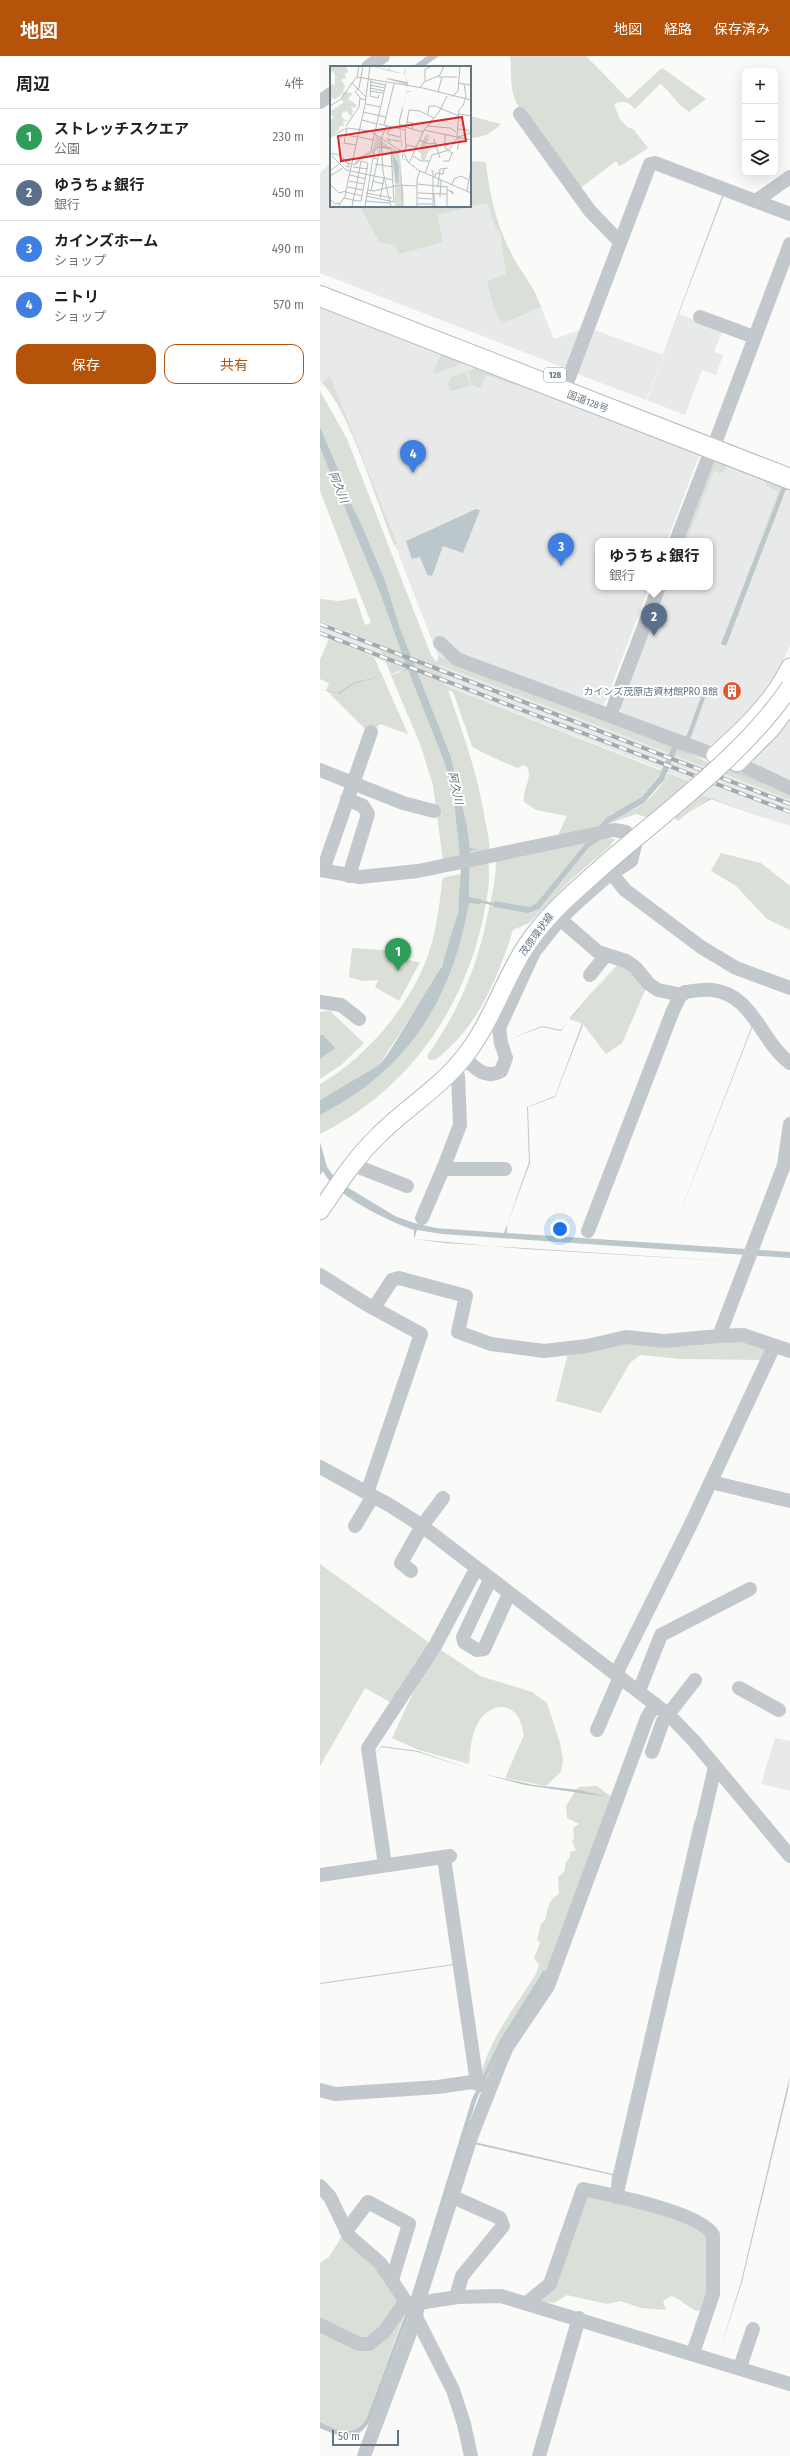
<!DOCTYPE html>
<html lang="ja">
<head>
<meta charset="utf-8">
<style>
  :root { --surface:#fff; --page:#f6f6f6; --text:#202124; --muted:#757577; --line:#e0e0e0; --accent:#b45309 }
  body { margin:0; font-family:"Fira Sans Condensed","Noto Sans JP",sans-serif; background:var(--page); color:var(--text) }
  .controls { position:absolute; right:12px; top:12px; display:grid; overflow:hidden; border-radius:8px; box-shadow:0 4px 16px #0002 }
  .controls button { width:36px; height:36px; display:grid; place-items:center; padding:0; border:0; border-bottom:1px solid var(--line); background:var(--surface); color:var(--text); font:20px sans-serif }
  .scale { position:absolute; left:12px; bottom:10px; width:67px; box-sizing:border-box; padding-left:4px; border:2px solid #657683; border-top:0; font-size:11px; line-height:14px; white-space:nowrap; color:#657683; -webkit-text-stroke:3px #fff; paint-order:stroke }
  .you { position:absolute; left:240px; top:1173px; width:14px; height:14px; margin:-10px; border:3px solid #fff; border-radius:50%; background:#1a73e8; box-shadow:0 0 0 6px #1a73e833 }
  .badge { display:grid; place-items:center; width:26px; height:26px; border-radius:50%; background:var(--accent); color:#fff; font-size:13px; font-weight:700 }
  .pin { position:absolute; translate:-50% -33px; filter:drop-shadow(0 1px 2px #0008) }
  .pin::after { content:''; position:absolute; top:21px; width:14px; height:12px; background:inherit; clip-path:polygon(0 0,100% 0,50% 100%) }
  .popup { position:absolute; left:275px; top:482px; width:118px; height:52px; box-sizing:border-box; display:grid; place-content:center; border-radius:8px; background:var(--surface); filter:drop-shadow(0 1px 3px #0005); font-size:13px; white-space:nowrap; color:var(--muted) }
  .popup b { font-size:15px; color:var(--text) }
  .popup::after { content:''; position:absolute; left:50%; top:100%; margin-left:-8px; border:8px solid transparent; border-top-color:var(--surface) }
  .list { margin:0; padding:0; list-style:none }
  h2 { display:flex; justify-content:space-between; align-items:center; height:52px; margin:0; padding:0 16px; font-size:17px }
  h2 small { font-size:13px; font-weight:400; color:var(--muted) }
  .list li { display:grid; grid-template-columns:26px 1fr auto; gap:12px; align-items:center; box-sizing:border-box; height:56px; padding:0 16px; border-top:1px solid var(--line) }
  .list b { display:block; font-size:15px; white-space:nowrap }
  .list p { margin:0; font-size:13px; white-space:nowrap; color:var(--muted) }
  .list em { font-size:13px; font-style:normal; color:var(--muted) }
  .actions { display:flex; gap:8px; padding:12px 16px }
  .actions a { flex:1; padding:9px 0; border:1px solid var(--accent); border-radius:12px; text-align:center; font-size:14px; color:var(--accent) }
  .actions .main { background:var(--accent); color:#fff }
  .icon { flex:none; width:22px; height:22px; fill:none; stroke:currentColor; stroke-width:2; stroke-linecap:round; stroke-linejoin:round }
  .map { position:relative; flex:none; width:470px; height:2400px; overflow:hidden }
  header { display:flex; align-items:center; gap:24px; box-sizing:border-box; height:56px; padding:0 20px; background:var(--accent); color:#fff }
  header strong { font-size:19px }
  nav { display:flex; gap:22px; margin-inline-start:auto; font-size:14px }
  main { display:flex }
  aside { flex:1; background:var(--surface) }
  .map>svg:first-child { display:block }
  .built { fill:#e8e9e9; fill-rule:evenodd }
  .green { fill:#dadfd7 }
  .water { fill:#bbc7cb }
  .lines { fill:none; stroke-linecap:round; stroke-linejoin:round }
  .stream { stroke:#bbc7cb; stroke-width:2.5 }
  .major-casing { stroke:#b5babe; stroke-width:19 }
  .highway-casing { stroke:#b4b9bd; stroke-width:22 }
  .minor { stroke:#c3c8cc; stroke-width:14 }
  .major { stroke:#fff; stroke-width:17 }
  .highway { stroke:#fff; stroke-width:20 }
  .rail-casing { stroke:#a2aab0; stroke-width:4 }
  .rail { stroke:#fff; stroke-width:2.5; stroke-dasharray:8; stroke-linecap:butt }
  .major-bridge-casing { stroke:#b5babe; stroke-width:19; stroke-linecap:butt }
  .major-bridge { stroke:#fff; stroke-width:17 }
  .labels { text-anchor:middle; stroke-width:4; stroke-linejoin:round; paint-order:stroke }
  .shield { fill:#fff; stroke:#939fa8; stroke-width:1 }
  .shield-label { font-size:9px; font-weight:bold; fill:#657683 }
  .street-label { font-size:10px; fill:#657683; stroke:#fff }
  .poi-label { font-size:10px; fill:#657683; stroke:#fff; text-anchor:end }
  .water-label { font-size:11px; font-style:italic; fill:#60757c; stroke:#fff }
  .inset-road { fill:none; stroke:#b5bdc2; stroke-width:1 }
  .view { fill:#d62828; fill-opacity:0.15; stroke:#d62828; stroke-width:2 }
  .inset-edge { fill:none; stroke:#657683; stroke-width:2 }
</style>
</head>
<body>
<header>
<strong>地図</strong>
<nav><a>地図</a><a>経路</a><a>保存済み</a></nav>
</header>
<main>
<aside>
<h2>周辺<small>4件</small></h2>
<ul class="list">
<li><span class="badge" style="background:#2e9e5b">1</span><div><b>ストレッチスクエア</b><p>公園</p></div><em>230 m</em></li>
<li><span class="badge" style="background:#5c6f8a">2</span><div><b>ゆうちょ銀行</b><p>銀行</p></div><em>450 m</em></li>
<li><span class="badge" style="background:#3f7fe0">3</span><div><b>カインズホーム</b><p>ショップ</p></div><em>490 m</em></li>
<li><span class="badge" style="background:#3f7fe0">4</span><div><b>ニトリ</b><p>ショップ</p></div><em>570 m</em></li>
</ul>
<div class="actions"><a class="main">保存</a><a>共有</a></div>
</aside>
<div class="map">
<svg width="470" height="2400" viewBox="0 0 470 2400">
  <rect width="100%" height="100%" fill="#fafaf8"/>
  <g class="built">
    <polygon points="11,107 11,150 42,150 40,151 59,186 116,159 167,147 176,173 180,176 187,218 167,225 182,268 221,251 234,283 265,272 250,314 0,217 0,117"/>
    <path d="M0 251 378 397 379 400 347 485H278V531H329L283 652 145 611 118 600 10 321 2 327 0 324ZM156 453 160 454 123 490 107 519 100 501 86 485Z"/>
    <polygon points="359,258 403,274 394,296 403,299 396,319 382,314 365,359 327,344"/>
    <polygon points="272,273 343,299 326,344 255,317"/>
    <polygon points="395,403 470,433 470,590 461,609 437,645 410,674 390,690 302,659 299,652 346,531 390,531 390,485 363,485"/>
    <polygon points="0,565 57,587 65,606 0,579"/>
    <polygon points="117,607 470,744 470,770 363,733 371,725 126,630"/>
    <polygon points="470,661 470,727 432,708 433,704"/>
    <polygon points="455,1682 470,1685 470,1735 441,1728"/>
  </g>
  <g class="green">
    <path d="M190 0H266L308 43 342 12 386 43 369 56C355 47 350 34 340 28L315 53C308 46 303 43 294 49L300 63 307 71 313 73 328 92 302 109 299 110 296 105 258 134C243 113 198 60 193 37 190 25 192 12 190 0Z"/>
    <path d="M150 60 181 68C171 78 164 81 150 82Z"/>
    <path d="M150 105 166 106C169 136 176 167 190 195 200 216 213 227 221 251L182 268 173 249 167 225 186 218 180 176 176 173 167 147 117 159 123 186 79 198 75 189 59 186 40 151 150 150Z"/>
    <polygon points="121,298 141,305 141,308 113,318"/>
    <polygon points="157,312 196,327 195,329 166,319 160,332 152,329 148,315"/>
    <polygon points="146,316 151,330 130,335 128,328 132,321"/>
    <path d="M10 320 77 488 74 489C57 448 30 353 0 325L2 327Z"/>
    <path d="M0 335 27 383 111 599 117 607 118 600 353 691 349 697 118 608 126 630 342 715 322 741 314 748 291 758 279 771 238 779 247 760 216 754 204 746C202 733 212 724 208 712L204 709 198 712C190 709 155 694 152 690L133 636 128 634C143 677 158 719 165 764 167 773 170 785 169 794 168 808 170 820 168 835 153 940 96 1030 0 1078V1059C88 1014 132 943 149 847L161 843 149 841 150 794 158 793 150 792 147 770 131 701 80 572 66 527 40 465 24 434 22 422 0 371Z"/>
    <polygon points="0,392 60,537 87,612 71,618 57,587 0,565 0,543 19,545 36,542 45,569 51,567 0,435"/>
    <polygon points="395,403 407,408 405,414 400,417 394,415 366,485 363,485"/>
    <polygon points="447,424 462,430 431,509 458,436 445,429"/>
    <polygon points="9,583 54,601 88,678 60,668 52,676 47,675 6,634 9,627 0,623 0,604"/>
    <polygon points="88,614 125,708 134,747 140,801 123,805 113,729 100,688 71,619"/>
    <polygon points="356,692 391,708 387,712 354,699"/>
    <polygon points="408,713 470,738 470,744 399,716"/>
    <path d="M348 717 372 726 329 762 316 758 288 768C295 760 305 758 315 753 328 747 342 730 348 717Z"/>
    <polygon points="375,737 390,742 377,749 358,765 355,762 365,753 361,749"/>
    <path d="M280 782 295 783 290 790 252 823 209 867 193 874C179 918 161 963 127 994 121 999 117 1005 109 1004L107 1000C138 956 158 910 168 857 172 840 176 823 176 805Z"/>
    <polygon points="401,797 441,807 470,830 470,874 447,863 416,830 391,815"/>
    <path d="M141 818 140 843 131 887 116 922 59 1009 0 1044V1028C47 1002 94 945 110 893 117 870 120 847 122 824L125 821Z"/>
    <polygon points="32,892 81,895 80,903 100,906 79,945 55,931 58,924 42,925 29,921"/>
    <polygon points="300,906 327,930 302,987 286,998 263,968 250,962"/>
    <polygon points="10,955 44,987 21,1009 0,1023 0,956"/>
    <polygon points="322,1283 433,1285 446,1290 444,1304 361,1303 320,1299 310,1307 281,1357 236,1345 248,1297"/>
    <polygon points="0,1508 111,1588 77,1650 45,1632 0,1710"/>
    <path d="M115 1590 160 1620 212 1636 227 1647 240 1687 243 1704 241 1716 226 1730 185 1722 204 1679C202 1672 201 1663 196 1658 184 1644 164 1653 157 1669 151 1680 150 1695 149 1708L99 1694 72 1682Z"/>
    <path d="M277 1730 293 1742 230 1915 164 2027 184 1984 219 1932 223 1915 180 1984 161 2025 160 2022C170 1981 194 1953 216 1918L219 1909 214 1902 220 1887 217 1883 221 1868 225 1864C228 1855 227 1844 239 1838L238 1821 244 1816 246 1806 250 1801V1796L256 1794 252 1785 254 1783 253 1772 259 1768 247 1762 246 1750 258 1731Z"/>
    <path d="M264 2136 347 2156 390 2180 385 2252 377 2255C367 2251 361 2243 351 2240L343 2245 346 2254 321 2252 300 2245 287 2248 247 2239 234 2247 219 2246Z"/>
    <path d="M24 2177 53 2203 86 2254 46 2364C33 2382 16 2374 0 2366V2207L9 2201Z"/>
  </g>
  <g class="water">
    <polygon points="107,0 119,0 103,11 92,11"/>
    <polygon points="404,135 405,136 326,344"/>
    <path d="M0 371 22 422 24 434 40 465 66 527 80 572 131 701 147 770 150 792 158 793 150 795 149 841 161 843 160 848 149 847C132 944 88 1014 0 1059V1044L59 1009 68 998 122 910 138 856 141 811 134 747 125 708 88 614 35 627 19 638 0 633 18 637 35 626 77 617 87 612 60 537 0 392Z"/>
    <polygon points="399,405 470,433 466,433 406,590 401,588 462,431"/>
    <polygon points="156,453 160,454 143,497 123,490 112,520 107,519 100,501 92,503 86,485"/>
    <polygon points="382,638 386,639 371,681 358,692 392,707 411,711 411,713 470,738 357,693 344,724 324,747 289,767 279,785 269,791 219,853 208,857 174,851 174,845 209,851 216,848 287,761 322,741 339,720 352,691 252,652 354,689 367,679"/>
    <polygon points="390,742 470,771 391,743 362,760"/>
    <path d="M296 908 250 962 263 969 235 1041 208 1051 210 1107 187 1169V1177L470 1196V1202L122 1178 97 1174 94 1183 125 1187 421 1206 205 1193 94 1183V1174C70 1166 13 1139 3 1115L0 1119V1086L7 1111 17 1125 75 1160 94 1167 116 1172 184 1177 209 1106 207 1051 235 1040 262 968 250 963 241 975 222 971 188 984 222 970 241 974Z"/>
    <polygon points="433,967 434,967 351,1180"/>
    <polygon points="0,979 3,979 15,992 0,1003"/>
    <polygon points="61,1690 98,1695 156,1715 98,1696 61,1691 54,1700"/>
    <polygon points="164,1718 214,1729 260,1734 287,1741 205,1729"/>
    <polygon points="375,1763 376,1763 291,2133 292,2119 154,2088 154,2086 293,2118"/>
    <polygon points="134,1908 134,1909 0,1928 0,1927"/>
    <path d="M223 1915H227L222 1927 178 1995 156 2045 92 2251 50 2365C35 2388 21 2381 0 2372V2366C16 2374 33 2382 46 2364L89 2248 152 2043 180 1984Z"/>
    <polygon points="470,2019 468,2034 422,2226 399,2297 421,2226"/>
  </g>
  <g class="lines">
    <polyline class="stream" points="159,845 177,849"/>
    <defs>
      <g id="major">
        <path d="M395 699C424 673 452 647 470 611"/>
        <polyline points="417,707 452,672 470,648"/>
        <path d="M0 1155C18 1129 34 1103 57 1081 84 1053 120 1032 144 1001 169 970 181 932 201 898 222 862 253 837 283 810"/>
      </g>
      <polyline id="highway" points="0,240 470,423"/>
    </defs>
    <use href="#major" class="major-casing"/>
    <use href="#highway" class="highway-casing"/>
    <g class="minor">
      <polyline points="48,11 63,0"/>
      <polyline points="0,46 11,38"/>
      <polyline points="200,58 270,155 300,186"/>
      <polyline points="436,145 470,121"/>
      <polyline points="380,261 434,281"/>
      <polyline points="248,324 330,108 335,107 470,158"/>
      <polyline points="397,382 470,188"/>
      <polyline points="356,485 392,392"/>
      <polyline points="120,587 137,603 417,707 470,732"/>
      <polyline points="290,660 339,531"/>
      <polyline points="0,714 83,747 114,755"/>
      <polyline points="27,743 43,750 48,758 29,820"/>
      <path d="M0 814 40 821 98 815 294 774 306 776 315 789 311 805 285 822 259 845 240 863 214 896 179 972 181 987 186 1002 181 1015C165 1024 156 1012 144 1002"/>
      <polyline points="3,814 51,676"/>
      <polyline points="292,818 305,834 381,891 416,912 470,932"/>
      <polyline points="240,863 278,896 306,905 315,911 329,928 338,934 362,939"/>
      <polyline points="270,919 282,904 283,898"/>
      <polyline points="0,946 21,949 39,963"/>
      <polyline points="134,1012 138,1020 140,1069 123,1113 185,1113"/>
      <polyline points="470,1068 464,1109 399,1280 423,1279 470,1295"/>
      <polyline points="31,1108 87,1130"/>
      <polyline points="102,1162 123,1113"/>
      <path d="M268 1175 352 957 360 940 365 936C373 935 383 933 392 934 433 938 441 986 470 1007"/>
      <polyline points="0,1219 46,1248 101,1278 47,1437"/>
      <polyline points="54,1252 72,1224 79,1222 146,1240 138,1276 171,1288 224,1295 267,1290 306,1281 344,1285 399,1280"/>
      <polyline points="0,1411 71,1450 102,1470 349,1659 374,1685 470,1800"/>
      <polyline points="391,1426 470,1445"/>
      <polyline points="35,1470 53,1440"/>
      <polyline points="91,1515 81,1507 102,1470 123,1442"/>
      <polyline points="170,1524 143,1581 144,1586 157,1594 164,1593 189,1538"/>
      <polyline points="296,1618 372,1466 454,1290"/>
      <polyline points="419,1632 459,1654"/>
      <polyline points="319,1635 341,1579 430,1533"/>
      <polyline points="277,1674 300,1621"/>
      <polyline points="332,1696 343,1665 375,1624"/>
      <polyline points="124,1802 157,2027"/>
      <polyline points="65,1809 48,1692 115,1590 156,1513"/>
      <polyline points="0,1819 130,1800"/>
      <polyline points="0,2034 15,2038 118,2031 152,2026 165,2030"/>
      <polyline points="0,2130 10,2141 29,2180 60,2207 96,2261 133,2334 144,2368 151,2400"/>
      <polyline points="133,2141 180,2162 183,2170 142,2220 136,2241"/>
      <polyline points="296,2141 395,1711"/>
      <polyline points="26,2175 48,2146 89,2168 72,2224"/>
      <path d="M208 2246 230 2228 263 2133C290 2139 381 2156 393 2179V2238L373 2297"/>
      <polyline points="98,2247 138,2241 181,2240 470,2328"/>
      <polyline points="0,2269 39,2288 49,2288 64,2276 85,2246"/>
      <polyline points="420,2311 433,2273"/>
      <polyline points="44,2400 96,2261 98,2247 151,2081 181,2005 187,1991 228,1930 327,1662 335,1648"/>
      <polyline points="219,2400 259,2262"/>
    </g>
    <use href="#major" class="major"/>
    <use href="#highway" class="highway"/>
    <defs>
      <g id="rail">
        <polyline points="0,568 470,748"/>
        <polyline points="0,577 470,756"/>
      </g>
    </defs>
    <use href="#rail" class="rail-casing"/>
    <use href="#rail" class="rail"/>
    <defs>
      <path id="major-bridge" d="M283 810C345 756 425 698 470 631"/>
    </defs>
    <use href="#major-bridge" class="major-bridge-casing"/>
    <use href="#major-bridge" class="major-bridge"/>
  </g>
  <defs>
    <symbol id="building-disc" viewBox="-11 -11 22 22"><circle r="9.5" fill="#e4572e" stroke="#fff"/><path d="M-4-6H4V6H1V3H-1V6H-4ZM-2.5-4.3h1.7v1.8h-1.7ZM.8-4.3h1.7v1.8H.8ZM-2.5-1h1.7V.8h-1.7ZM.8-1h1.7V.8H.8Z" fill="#fff"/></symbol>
  </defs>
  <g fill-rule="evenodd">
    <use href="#building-disc" x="401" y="624" width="22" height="22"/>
  </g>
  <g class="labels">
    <rect class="shield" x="224" y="312" width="22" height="14" rx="3"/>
    <g class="shield-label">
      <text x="235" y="322">128</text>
    </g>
    <g class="street-label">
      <text transform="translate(268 345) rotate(21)" y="4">国道128号</text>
      <text transform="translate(216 878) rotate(-54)" y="4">茂原環状線</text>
    </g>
    <g class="poi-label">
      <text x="398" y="639">カインズ茂原店資材館PRO B館</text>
    </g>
    <g class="water-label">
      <text transform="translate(19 431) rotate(68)" y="4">阿久川</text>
      <text transform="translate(136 732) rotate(77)" y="4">阿久川</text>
    </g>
  </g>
  <g transform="translate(10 10)">
    <rect width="141" height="141" fill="#fafaf8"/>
    <path d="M0 0H16L18 6 15 8 16 12 11 14 15 20 12 28 6 33 0 32 2 35H0V18L5 19V8L2 5 0 9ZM13 26 23 27 18 33 27 39 25 42 21 41 23 45 21 51 17 45 12 47V52L18 55H13L14 60H10L8 65 0 70V54L4 52 0 46 14 36 11 34ZM99 68V71L96 72 99 73 96 79 102 81 101 84H99L95 94H91V87L88 86 95 70ZM46 70 70 90 72 118 71 115V118L65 119 60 83 57 86 58 82 53 80 46 84 44 90 42 87 40 91 39 88 23 100 28 92 43 83ZM73 119 74 141H65V120Z" fill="#dadfd7"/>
    <path d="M41 0 58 4 60 0 59 4 74 8 76 0 75 8 88 11 74 8 78 17 86 19 78 17V20L77 25 82 26H77L70 55V58L75 59H70L72 80 69 86 72 87 73 89V93H76L73 94V93L72 92V87H67L70 95 73 128 72 141 70 94 63 83 49 82 43 85 44 89V92L42 85 31 92 27 98 25 99 18 98 7 86 0 87 7 86 19 97 24 98 31 91 51 80 60 81 64 83 67 86 71 82V76L64 75 60 73 61 77 56 72 71 75 69 58 56 55 69 58V54L72 42 58 39 73 42 77 25 63 22 77 25 78 19 57 13 56 16 57 12 40 10 57 12 59 5ZM59 5 74 8 77 16 57 12ZM62 87 69 99 68 117 66 116Z" fill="#bbc7cb" fill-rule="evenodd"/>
    <path class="inset-road" d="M27 11 93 22 141 34M108 11H127M41 14 40 30 48 32 49 29M95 15V3L103 0M41 16 55 19M128 17 141 19M21 18 27 11 29 0M40 19 55 22M40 22 54 25M90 22 94 16 110 9 114 0M25 25 31 33 36 34M40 25 53 27M25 26 29 22 33 0M108 26 112 11M122 31 128 25 130 0M36 38 50 41M0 40 11 33 22 17 36 31M33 46 56 51M98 48 99 40H105L129 50M129 48 141 50M32 54 47 58M49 58 75 64 77 56M54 59 64 18M16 60 29 41 30 32M97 60 120 62 126 66M75 61 93 66M17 62 14 77 26 79M60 62 57 68 70 71M82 63 83 57 77 56 79 44 90 45 104 52M127 63 138 64 139 66M75 64 76 82M94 64 141 74M16 69 28 71M115 69V82L124 88M0 71 17 62 40 65 74 87 78 96 88 104 141 127M29 71 43 74M127 71 129 44 133 40 136 30 134 18M51 72 53 106 61 141M127 72 130 74 127 84M51 73 57 59M104 73 110 92M89 74 99 78 105 77M41 84 56 17M74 86 77 79 86 81M0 88H7L19 99V101L15 100M2 90 16 104 63 114M83 90 91 95H100M113 95H119L122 87M79 97 94 64 109 46 117 30M45 98 63 101M23 101 38 103M0 105 14 94M101 105H103V141M95 107 102 89 119 84 128 71 141 67M20 109 36 113M0 110 13 102M105 111 106 107 113 108 114 103M19 115 34 118M42 115 54 118M0 118 9 127 16 125M87 118 117 121M122 119 124 113 131 110 139 114M17 121 33 124M108 121 110 103 118 102M37 124 44 125 69 119 87 120M117 124 123 126V128L120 125M41 125 50 83M137 125 141 102M16 126 32 130M36 127 62 132M87 127 117 128M104 128 105 141M36 130 64 136 61 85M110 131 111 114M14 132 23 134 28 135H31L38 97 31 95 26 122 23 134 22 141M50 132 54 112M87 132 102 133M0 133 5 138 10 137M35 135 59 137M87 138H102M8 141 15 130 18 115 35 39 40 0M35 141 43 92 48 93M87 141V113L90 105M117 141V120"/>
    <path class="view" d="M132 51 136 75 11 95 8 70Z"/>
    <rect width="141" height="141" class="inset-edge"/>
  </g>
</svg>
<div class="controls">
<button>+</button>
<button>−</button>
<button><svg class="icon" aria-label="layers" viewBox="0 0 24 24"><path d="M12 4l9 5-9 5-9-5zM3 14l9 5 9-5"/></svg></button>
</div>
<div class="scale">50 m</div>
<div class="you"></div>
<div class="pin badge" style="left:78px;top:915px;background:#2e9e5b">1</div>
<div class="pin badge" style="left:334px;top:580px;background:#5c6f8a">2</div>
<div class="popup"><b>ゆうちょ銀行</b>銀行</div>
<div class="pin badge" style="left:241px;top:510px;background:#3f7fe0">3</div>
<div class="pin badge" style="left:93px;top:417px;background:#3f7fe0">4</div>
</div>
</main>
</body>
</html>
